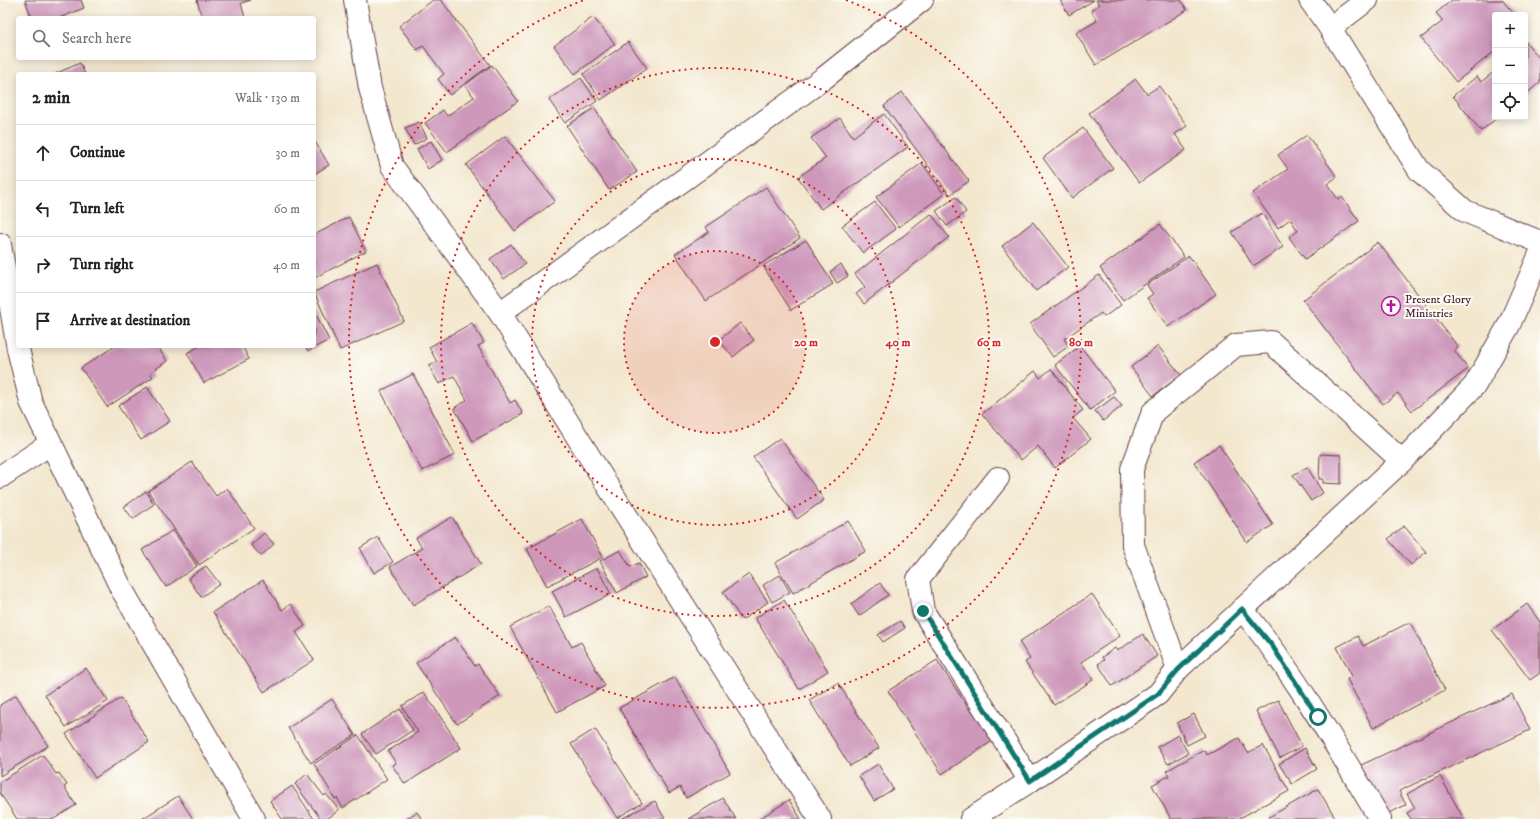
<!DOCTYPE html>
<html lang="en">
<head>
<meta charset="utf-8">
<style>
  :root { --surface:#fff; --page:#f6f6f6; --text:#222; --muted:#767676; --line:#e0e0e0 }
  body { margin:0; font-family:"IM FELL DW Pica",serif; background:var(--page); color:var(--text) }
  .controls { position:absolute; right:12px; top:12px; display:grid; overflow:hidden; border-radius:4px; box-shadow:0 2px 10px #0003 }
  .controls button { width:36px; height:36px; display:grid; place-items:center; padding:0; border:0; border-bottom:1px solid var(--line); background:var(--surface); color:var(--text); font:20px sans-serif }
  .stop { position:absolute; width:12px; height:12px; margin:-9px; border:3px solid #0f766e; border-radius:50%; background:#fff }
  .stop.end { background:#0f766e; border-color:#fff; box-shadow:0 1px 4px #0008 }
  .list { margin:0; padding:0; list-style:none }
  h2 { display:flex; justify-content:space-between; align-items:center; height:52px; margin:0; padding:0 16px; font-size:17px }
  h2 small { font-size:13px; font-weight:400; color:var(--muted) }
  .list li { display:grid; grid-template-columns:26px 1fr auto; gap:12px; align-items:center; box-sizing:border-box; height:56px; padding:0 16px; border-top:1px solid var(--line) }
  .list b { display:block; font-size:15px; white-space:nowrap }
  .list em { font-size:13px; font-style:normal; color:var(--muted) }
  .icon { flex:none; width:22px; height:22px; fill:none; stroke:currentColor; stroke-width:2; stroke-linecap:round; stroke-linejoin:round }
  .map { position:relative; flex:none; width:1540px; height:819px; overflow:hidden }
  .search { position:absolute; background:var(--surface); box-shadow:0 2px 10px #0003; left:16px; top:16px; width:300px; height:44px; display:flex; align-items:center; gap:10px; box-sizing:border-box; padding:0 14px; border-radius:4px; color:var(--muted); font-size:15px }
  .panel { position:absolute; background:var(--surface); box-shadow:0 2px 10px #0003; left:16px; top:72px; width:300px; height:276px; border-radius:4px }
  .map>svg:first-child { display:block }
  .building { fill:#ce98bb }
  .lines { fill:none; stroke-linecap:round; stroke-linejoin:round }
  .minor-casing { stroke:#633d43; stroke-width:24 }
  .minor { stroke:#fff; stroke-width:22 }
  .route { stroke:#0f766e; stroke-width:5 }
  .ring { fill:none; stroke:#d62828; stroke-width:2; stroke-dasharray:2 4 }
  .labels { text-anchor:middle; stroke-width:4; stroke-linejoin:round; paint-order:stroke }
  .poi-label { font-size:12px; fill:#4a1f2b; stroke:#fdfcf7; text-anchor:start }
  .centre { fill:#d62828; stroke:#fdfcf7; stroke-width:2 }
  .ring-label { font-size:12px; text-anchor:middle; font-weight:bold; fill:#d62828; stroke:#fdfcf7; stroke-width:4; stroke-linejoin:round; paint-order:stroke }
</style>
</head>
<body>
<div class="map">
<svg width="1540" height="819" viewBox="0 0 1540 819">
  <rect width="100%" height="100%" fill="#fdfcf7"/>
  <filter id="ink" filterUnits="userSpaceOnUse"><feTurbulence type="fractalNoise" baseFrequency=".025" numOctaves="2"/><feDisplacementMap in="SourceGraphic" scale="8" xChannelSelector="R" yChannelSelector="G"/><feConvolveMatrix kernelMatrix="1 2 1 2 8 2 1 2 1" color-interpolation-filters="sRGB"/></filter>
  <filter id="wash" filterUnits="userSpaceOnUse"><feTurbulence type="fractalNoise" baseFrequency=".012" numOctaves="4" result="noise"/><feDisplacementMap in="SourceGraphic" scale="16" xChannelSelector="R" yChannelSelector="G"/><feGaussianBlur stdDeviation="0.9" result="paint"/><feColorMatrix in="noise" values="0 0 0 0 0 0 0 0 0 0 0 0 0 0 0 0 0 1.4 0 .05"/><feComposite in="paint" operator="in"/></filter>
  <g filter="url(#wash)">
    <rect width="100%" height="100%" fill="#f3e7ce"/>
    <g id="blocks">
      <g class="building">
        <polygon points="25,0 81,0 84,8 59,18 32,18"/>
        <polygon points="197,0 251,0 241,3 245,18 202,18"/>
        <polygon points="433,0 441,0 490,65 450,95 438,79 444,74 423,46 417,50 399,26"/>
        <polygon points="1060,0 1094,0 1069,15"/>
        <polygon points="1096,0 1181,0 1187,10 1096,65 1076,33 1097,21 1091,10 1099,5"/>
        <polygon points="1452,0 1502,0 1515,15 1495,15 1495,51 1456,82 1421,38 1443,21 1436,13"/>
        <polygon points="593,17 615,44 575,74 554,46"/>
        <polygon points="1525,41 1540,59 1540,82 1525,95"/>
        <polygon points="628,42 647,68 601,100 583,74"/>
        <polygon points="80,63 85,74 55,74"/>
        <polygon points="492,65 518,101 447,152 425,123 443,110 447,116 474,97 465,85"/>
        <polygon points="1495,71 1495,117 1498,117 1481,131 1453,96 1477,76 1481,82"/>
        <polygon points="581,78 597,101 565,123 549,100"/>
        <polygon points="1136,79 1147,94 1159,86 1187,126 1175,134 1186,150 1139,183 1089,113"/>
        <polygon points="902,92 969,181 950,195 884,106"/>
        <polygon points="594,108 637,172 609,190 567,126"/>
        <polygon points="884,114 908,147 821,209 798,177 826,158 811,138 840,118 853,137"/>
        <polygon points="419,122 427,138 414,145 405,128"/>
        <polygon points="1083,128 1113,168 1072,198 1043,158"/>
        <polygon points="1307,135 1337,177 1327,184 1338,199 1342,197 1359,221 1305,259 1289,237 1298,231 1290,219 1278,228 1253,193 1288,169 1278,155"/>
        <polygon points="505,136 555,201 515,231 466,165"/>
        <polygon points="314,140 329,165 314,174"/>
        <polygon points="431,141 442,160 428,169 417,149"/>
        <polygon points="922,163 944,194 899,227 876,197"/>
        <polygon points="766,187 800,238 706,301 675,254 709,232 706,227"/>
        <polygon points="956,197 966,212 947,226 936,211"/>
        <polygon points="875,202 896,229 863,253 842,226"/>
        <polygon points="1262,213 1283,247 1253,266 1232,232"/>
        <polygon points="931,214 949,237 864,304 856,294 865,287 855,274"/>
        <polygon points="349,217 366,251 314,278 314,235"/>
        <polygon points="1033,222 1068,267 1036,291 1002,246"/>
        <polygon points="1160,224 1184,257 1123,300 1100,268"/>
        <polygon points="806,240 833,284 791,310 763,266"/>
        <polygon points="1378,242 1458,347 1454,350 1468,369 1412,411 1398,393 1383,404 1303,300"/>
        <polygon points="511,244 525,264 504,279 490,259"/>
        <polygon points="1189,256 1216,294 1168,327 1147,298 1153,294 1147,285"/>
        <polygon points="377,263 404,321 340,350 314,292"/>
        <polygon points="841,264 848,276 837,283 830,272"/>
        <polygon points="1099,275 1121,305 1104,317 1101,313 1064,339 1069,346 1053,357 1030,324"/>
        <polygon points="314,311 329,340 308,351 305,346 314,346"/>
        <polygon points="472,323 484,343 478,346 510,403 515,400 523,414 473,441 454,408 467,400 454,376 439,384 429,366 437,362 429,347"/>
        <polygon points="740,323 754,340 733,357 719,340"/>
        <polygon points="115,346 157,346 167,361 150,373 153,377 107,407 81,368"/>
        <polygon points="200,346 242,346 249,359 204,383 187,353"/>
        <polygon points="1080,346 1115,391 1090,410 1055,365"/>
        <polygon points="1158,346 1181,375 1153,396 1131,367"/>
        <polygon points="1051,369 1083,410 1073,418 1091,439 1055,468 1038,446 1021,460 982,414 1035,371 1040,378"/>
        <polygon points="413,374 455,455 422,471 381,391"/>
        <polygon points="147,387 170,421 141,440 118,406"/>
        <polygon points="1114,397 1122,406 1103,421 1095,411"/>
        <polygon points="780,438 824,500 797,519 753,457"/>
        <polygon points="1219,445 1273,525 1247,542 1194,462"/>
        <polygon points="1320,454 1341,455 1341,484 1323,483 1323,479 1319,479"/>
        <polygon points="192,462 216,496 227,488 254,528 199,565 148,491"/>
        <polygon points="1307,467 1323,493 1311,501 1293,475"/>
        <polygon points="146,491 154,504 133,519 124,507"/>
        <polygon points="452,517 481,564 413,605 390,567 422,548 416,538"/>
        <polygon points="582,519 603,557 547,586 527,549"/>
        <polygon points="848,521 866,551 793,593 775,563"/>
        <polygon points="1404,526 1426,552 1411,565 1388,539"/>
        <polygon points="173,530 197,566 166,587 142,550"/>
        <polygon points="264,533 274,544 261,556 251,545"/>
        <polygon points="378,537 393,562 374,573 360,548"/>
        <polygon points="620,550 630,567 639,563 646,577 617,593 600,561"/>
        <polygon points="206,566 220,584 201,597 188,578"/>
        <polygon points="597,568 611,594 566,617 552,591"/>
        <polygon points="749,574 768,602 742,620 723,592"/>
        <polygon points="780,575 790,592 772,602 763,585"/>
        <polygon points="263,580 282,610 291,604 305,626 296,632 314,660 264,692 213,612"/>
        <polygon points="880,583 888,595 859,616 851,604"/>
        <polygon points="1092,594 1120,636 1081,662 1093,680 1054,705 1025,662 1030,659 1019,642"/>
        <polygon points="784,600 828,671 799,689 755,618"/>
        <polygon points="1527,604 1540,622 1540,673 1530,680 1492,630"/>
        <polygon points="549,606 572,647 581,642 605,686 557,712 510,627"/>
        <polygon points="900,621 905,628 883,642 878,635"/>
        <polygon points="1410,622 1445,690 1373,728 1347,679 1352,676 1337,647 1358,636 1363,646"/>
        <polygon points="1143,634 1157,656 1112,686 1098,664 1104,660 1102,657 1115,648 1117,651"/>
        <polygon points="455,637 475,666 478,664 500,696 457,724 416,663"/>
        <polygon points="937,660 971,712 975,709 994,740 942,774 888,691"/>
        <polygon points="86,668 108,701 66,727 45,695"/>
        <polygon points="675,677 730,773 686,798 680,787 669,793 619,708"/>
        <polygon points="838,683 879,748 850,766 809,700"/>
        <polygon points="424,692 461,748 405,784 392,765 396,763 388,751 418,732 402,706"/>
        <polygon points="1512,694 1530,730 1399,791 1406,805 1380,817 1357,767"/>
        <polygon points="16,695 48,746 0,776 0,705"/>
        <polygon points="121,698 149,742 95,778 66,734"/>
        <polygon points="332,699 355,735 311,763 288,728"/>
        <polygon points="1278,700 1302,746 1280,758 1256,711"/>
        <polygon points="400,709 413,730 376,754 362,734"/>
        <polygon points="1194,714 1205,736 1187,745 1177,723"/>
        <polygon points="595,729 642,803 617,818 571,744"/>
        <polygon points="358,735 387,779 343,808 337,798 335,799 314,764"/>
        <polygon points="1178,735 1188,753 1168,764 1157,747"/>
        <polygon points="1239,738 1248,753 1263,745 1289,791 1238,819 1171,819 1152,785 1169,776 1166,771 1204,750 1207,755"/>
        <polygon points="1305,748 1317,769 1292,784 1279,764"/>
        <polygon points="43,755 56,774 59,773 67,785 64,787 76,805 54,819 17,819 0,793 0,782"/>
        <polygon points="878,764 893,789 874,801 859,776"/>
        <polygon points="307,774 324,796 326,794 339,810 327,819 321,819 295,784"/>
        <polygon points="1440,776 1464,819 1411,819 1407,813 1415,808 1407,794"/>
        <polygon points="292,786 314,819 282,819 270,801"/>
        <polygon points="1318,789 1336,819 1271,819 1269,817"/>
        <polygon points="178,796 193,819 142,819"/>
        <polygon points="723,798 736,819 688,819"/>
        <polygon points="789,800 801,819 759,819"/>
        <polygon points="655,801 665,819 621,819"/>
        <polygon points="417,812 422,819 406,819"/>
      </g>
    </g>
  </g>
  <g filter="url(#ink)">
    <use href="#blocks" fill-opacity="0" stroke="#633d43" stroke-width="1"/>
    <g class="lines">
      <defs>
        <g id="minor">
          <polyline points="355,0 370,88 392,166 500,313 614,496 820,819"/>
          <polyline points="1310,0 1330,28 1419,170 1465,211 1540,242"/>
          <polyline points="1330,28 1367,0"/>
          <polyline points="0,244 18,349 31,402 121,588 254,819"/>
          <polyline points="500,313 824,78 922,0"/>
          <polyline points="0,477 50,444"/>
          <polyline points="998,478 918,579 923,611 1030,781"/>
          <path d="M1242 609C1295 674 1337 747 1380 819"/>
          <polyline points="1178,669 1133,545 1132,469 1153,412 1236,345 1271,342 1402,461"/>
          <polyline points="971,819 1030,781 1158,694 1178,669 1402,461 1475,385 1509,325 1540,254"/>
        </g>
      </defs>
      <use href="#minor" class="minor-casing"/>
      <use href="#minor" class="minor"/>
    </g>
  </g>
  <g class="lines" filter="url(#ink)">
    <polyline class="route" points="923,611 1030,781 1158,694 1178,670 1242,609 1273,647 1318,717"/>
  </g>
  <circle cx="715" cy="342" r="91" fill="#d62828" fill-opacity=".12"/>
  <g class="ring">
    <circle cx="715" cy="342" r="91"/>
    <circle cx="715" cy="342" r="183"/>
    <circle cx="715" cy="342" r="274"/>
    <path d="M846 0A366 366 0 1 1 584 0"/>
  </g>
  <defs>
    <symbol id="church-ring" viewBox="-11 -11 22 22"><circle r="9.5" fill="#fdfcf7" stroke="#b5179e" stroke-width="1.5"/><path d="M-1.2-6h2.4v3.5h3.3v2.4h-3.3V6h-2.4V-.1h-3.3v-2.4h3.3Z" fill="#b5179e"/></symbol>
  </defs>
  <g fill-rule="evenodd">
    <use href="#church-ring" x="1380" y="295" width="22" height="22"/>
  </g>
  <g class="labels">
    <g class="poi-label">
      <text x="1405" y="303">Present Glory<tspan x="1405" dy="14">Ministries</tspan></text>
    </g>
  </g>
  <circle cx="715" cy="342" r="6" class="centre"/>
  <g class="ring-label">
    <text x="806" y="346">20 m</text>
    <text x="898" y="346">40 m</text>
    <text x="989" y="346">60 m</text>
    <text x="1081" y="346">80 m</text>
  </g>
</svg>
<div class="controls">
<button>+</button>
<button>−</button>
<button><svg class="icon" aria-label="locate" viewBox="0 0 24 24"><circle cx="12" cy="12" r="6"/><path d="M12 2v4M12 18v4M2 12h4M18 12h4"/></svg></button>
</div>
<div class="stop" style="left:1318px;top:717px"></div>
<div class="stop end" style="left:923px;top:611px"></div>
<div class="search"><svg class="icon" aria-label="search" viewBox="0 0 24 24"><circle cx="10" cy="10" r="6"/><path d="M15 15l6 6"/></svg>Search here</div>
<section class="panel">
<h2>2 min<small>Walk · 130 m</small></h2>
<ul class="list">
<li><svg class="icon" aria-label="ahead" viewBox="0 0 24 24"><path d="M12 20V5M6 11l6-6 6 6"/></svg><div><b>Continue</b></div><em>30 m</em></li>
<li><svg class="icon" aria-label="left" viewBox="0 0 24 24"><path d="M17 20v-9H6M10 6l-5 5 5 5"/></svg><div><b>Turn left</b></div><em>60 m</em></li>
<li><svg class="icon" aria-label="right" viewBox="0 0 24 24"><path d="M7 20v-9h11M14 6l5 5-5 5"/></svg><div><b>Turn right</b></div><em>40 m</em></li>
<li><svg class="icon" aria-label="arrive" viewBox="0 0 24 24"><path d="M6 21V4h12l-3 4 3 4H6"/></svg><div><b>Arrive at destination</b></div></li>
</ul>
</section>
</div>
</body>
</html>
